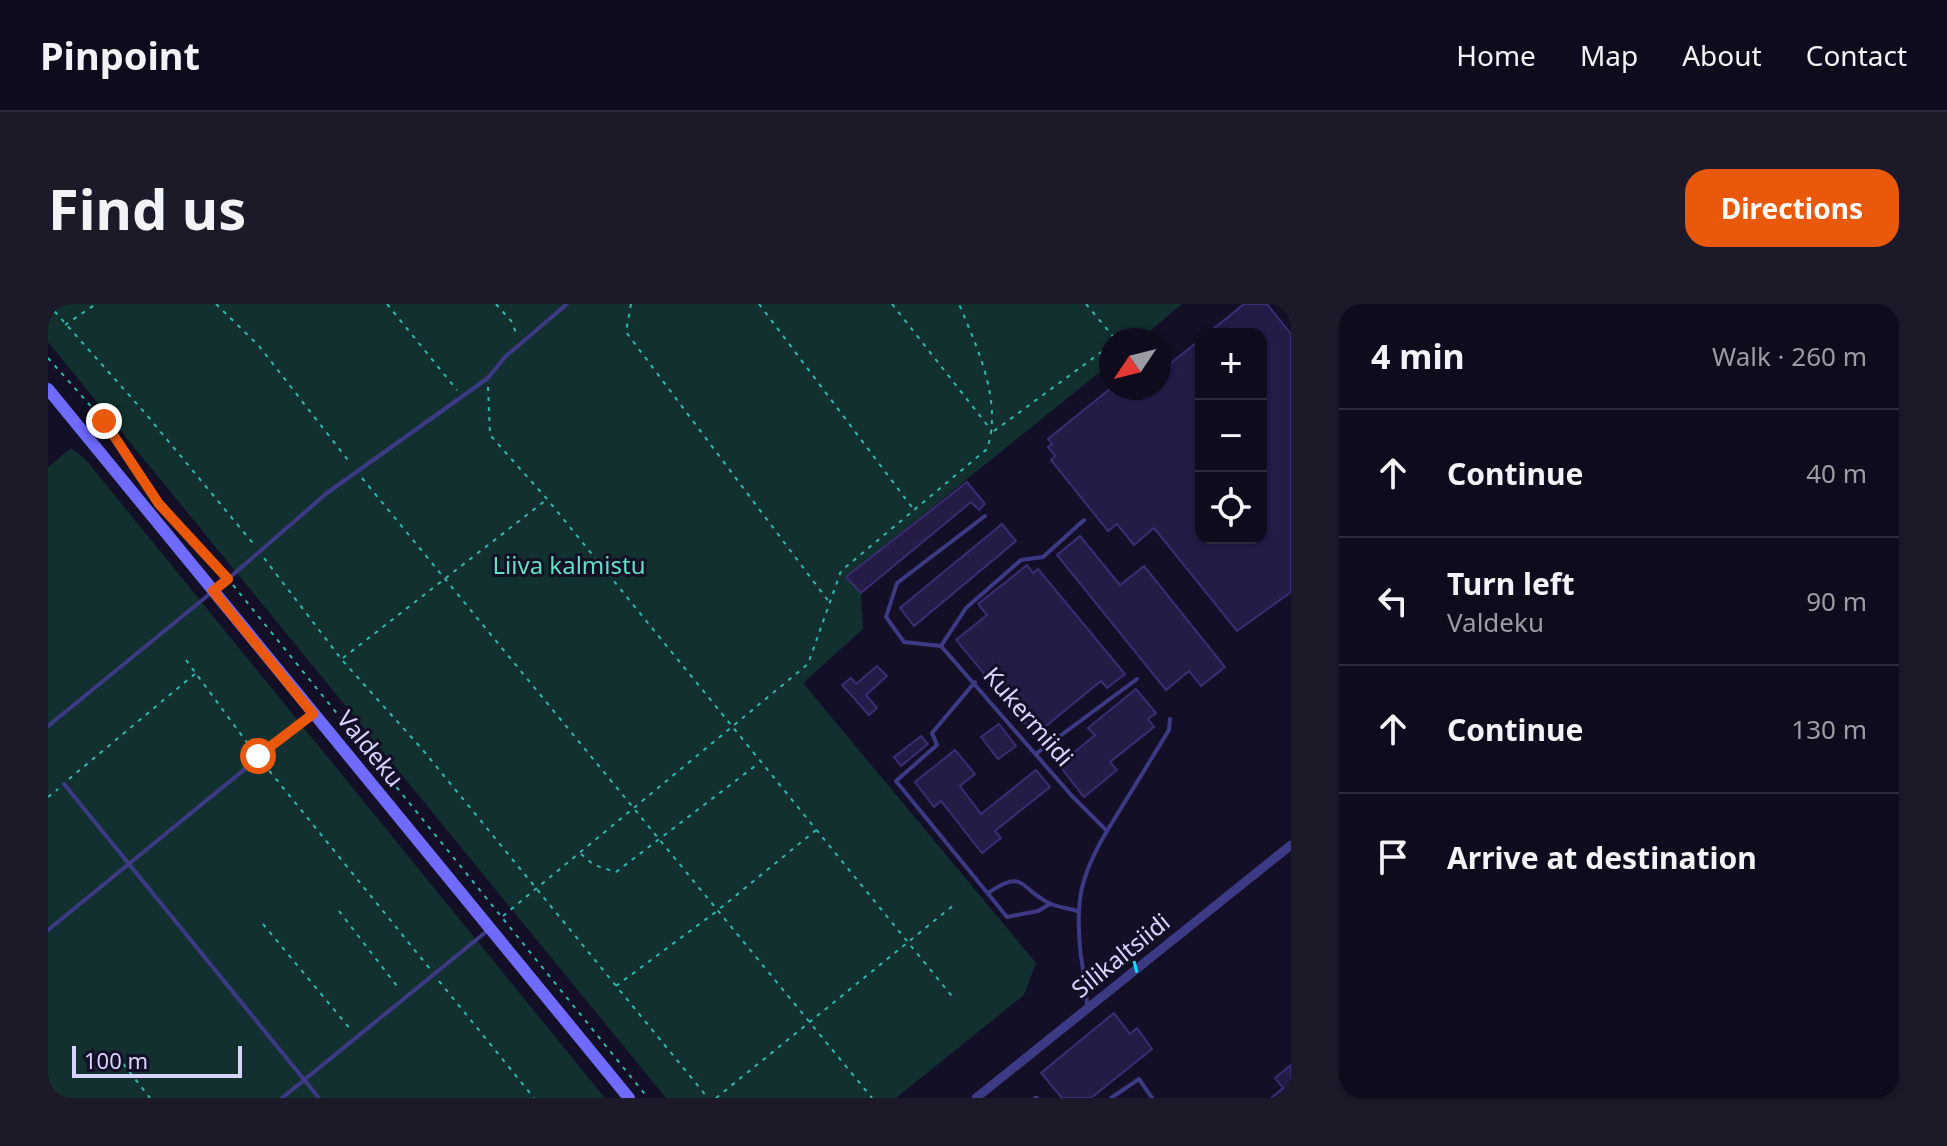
<!DOCTYPE html>
<html lang="en">
<head>
<meta charset="utf-8">
<style>
  :root { --surface:#0e0b1c; --page:#1c1929; --text:#f1f3f6; --muted:#9b9ba3; --line:#2e2b3b; --accent:#ea580c }
  body { margin:0; font-family:"Noto Sans",sans-serif; background:var(--page); color:var(--text) }
  .controls { position:absolute; right:24px; top:24px; display:grid; overflow:hidden; border-radius:16px; box-shadow:0 2px 6px #0004 }
  .controls button { width:72px; height:72px; display:grid; place-items:center; padding:0; border:0; border-bottom:2px solid var(--line); background:var(--surface); color:var(--text); font:40px sans-serif }
  .compass { position:absolute; left:1051px; top:24px; width:72px; height:72px; border-radius:50%; background:var(--surface); box-shadow:0 2px 6px #0004; rotate:235deg }
  .scale { position:absolute; left:24px; bottom:20px; width:170px; box-sizing:border-box; padding-left:8px; border:4px solid #d9d4ff; border-top:0; font-size:22px; line-height:28px; white-space:nowrap; color:#d9d4ff; -webkit-text-stroke:6px #130f26; paint-order:stroke }
  .stop { position:absolute; width:24px; height:24px; margin:-18px; border:6px solid #ea580c; border-radius:50%; background:#fff }
  .stop.end { background:#ea580c; border-color:#fff; box-shadow:0 2px 8px #0008 }
  .list { margin:0; padding:0; list-style:none }
  h2 { display:flex; justify-content:space-between; align-items:center; height:104px; margin:0; padding:0 32px; font-size:34px }
  h2 small { font-size:26px; font-weight:400; color:var(--muted) }
  .list li { display:grid; grid-template-columns:52px 1fr auto; gap:24px; align-items:center; box-sizing:border-box; height:128px; padding:0 32px; border-top:2px solid var(--line) }
  .list b { display:block; font-size:30px; white-space:nowrap }
  .list p { margin:0; font-size:26px; white-space:nowrap; color:var(--muted) }
  .list em { font-size:26px; font-style:normal; color:var(--muted) }
  .icon { flex:none; width:44px; height:44px; fill:none; stroke:currentColor; stroke-width:2; stroke-linecap:round; stroke-linejoin:round }
  .map { position:relative; flex:none; width:1243px; height:794px; overflow:hidden; border-radius:24px }
  header { display:flex; align-items:center; gap:48px; box-sizing:border-box; height:112px; padding:0 40px; background:var(--surface); border-bottom:2px solid var(--line) }
  header strong { font-size:38px }
  nav { display:flex; gap:44px; margin-inline-start:auto; font-size:28px }
  .intro { display:flex; align-items:center; justify-content:space-between; box-sizing:border-box; height:192px; padding:0 48px }
  h1 { margin:0; font-size:56px }
  .button { padding:20px 36px; border-radius:24px; background:var(--accent); color:#fff; font-size:28px; font-weight:700 }
  main { display:flex; gap:48px; padding:0 48px }
  aside { flex:1; background:var(--surface); border-radius:24px; box-shadow:0 2px 6px #0004 }
  .map>svg:first-child { display:block }
  .green { fill:#12302f }
  .building { fill:#241b47; stroke:#3b2d73; stroke-width:2 }
  .lines { fill:none; stroke-linecap:round; stroke-linejoin:round }
  .path { stroke:#2fb8b0; stroke-width:2; stroke-dasharray:4 6; stroke-linecap:butt }
  .lane { stroke:#3d3a85; stroke-width:4 }
  .street { stroke:#3d3a85; stroke-width:9 }
  .secondary { stroke:#6f6bff; stroke-width:12 }
  .rail { stroke:#00e5ff; stroke-width:3; stroke-dasharray:12 10; stroke-linecap:butt }
  .route { stroke:#ea580c; stroke-width:10 }
  .labels { text-anchor:middle; stroke-width:6; stroke-linejoin:round; paint-order:stroke }
  .park-label { font-size:24px; fill:#5fe0c0; stroke:#130f26 }
  .street-label { font-size:24px; fill:#d9d4ff; stroke:#130f26 }
</style>
</head>
<body>
<header>
<strong>Pinpoint</strong>
<nav><a>Home</a><a>Map</a><a>About</a><a>Contact</a></nav>
</header>
<div class="intro"><h1>Find us</h1><a class="button">Directions</a></div>
<main>
<div class="map">
<svg width="1243" height="794" viewBox="0 0 1243 794">
  <rect width="100%" height="100%" fill="#130f26"/>
  <g class="green">
    <polygon points="0,0 1134,0 1091,36 1063,36 1063,59 799,272 813,289 815,325 755,379 988,659 976,691 848,794 618,794 0,38"/>
    <polygon points="23,144 38,156 557,794 0,794 0,163"/>
  </g>
  <g class="building">
    <polygon points="1196,0 1219,0 1243,30 1243,288 1189,327 1106,224 1086,241 1069,220 1060,227 1003,156 1007,152 1000,143 1004,140 1000,135 1063,84 1111,84 1111,52 1119,62 1153,35 1153,234 1213,234 1213,30 1159,30"/>
    <polygon points="919,178 937,200 931,206 923,198 813,289 798,273"/>
    <polygon points="954,220 968,237 866,322 852,304"/>
    <polygon points="1032,232 1072,281 1096,262 1177,363 1153,382 1141,367 1118,386 1009,251"/>
    <polygon points="979,261 985,269 990,265 1077,370 1059,384 1053,377 987,431 908,336 939,311 930,300"/>
    <polygon points="829,362 839,372 818,391 829,404 821,411 794,381 803,374 808,380"/>
    <polygon points="1088,385 1108,409 1100,415 1106,423 1062,458 1069,466 1036,493 1011,461 1047,431 1040,424"/>
    <polygon points="951,420 968,442 950,455 933,433"/>
    <polygon points="873,432 880,440 853,462 846,453"/>
    <polygon points="907,446 927,470 912,482 933,510 988,466 1002,483 947,527 953,534 934,549 893,497 886,503 867,478"/>
    <polygon points="1066,709 1082,730 1089,724 1104,745 1043,794 1014,794 993,769"/>
    <polygon points="1243,761 1243,794 1223,794 1235,784 1227,774"/>
  </g>
  <g class="lines">
    <g class="path">
      <polyline points="0,0 97,109 208,243"/>
      <polyline points="168,0 211,42 303,160"/>
      <polyline points="339,0 409,86"/>
      <polyline points="448,0 464,18 469,32"/>
      <polyline points="583,0 578,28 781,298"/>
      <polyline points="711,0 866,206"/>
      <polyline points="844,0 944,127"/>
      <polyline points="1038,0 1068,36"/>
      <polyline points="17,21 48,0"/>
      <polyline points="0,54 56,117 111,200 175,269"/>
      <polyline points="440,83 442,131 499,195 907,696"/>
      <polyline points="946,127 1063,41"/>
      <polyline points="314,174 824,794"/>
      <polyline points="216,254 294,356 374,445 660,794"/>
      <polyline points="185,281 600,794"/>
      <polyline points="295,354 498,196"/>
      <polyline points="138,356 206,448"/>
      <polyline points="215,459 382,665"/>
      <polyline points="21,475 148,369"/>
      <polyline points="0,493 10,485"/>
      <polyline points="533,550 546,561 568,568 711,459"/>
      <polyline points="291,607 352,686"/>
      <path d="M455 612 760 360 793 267 939 145C955 98 929 43 911 0"/>
      <polyline points="215,620 303,726"/>
      <polyline points="391,677 486,794"/>
      <polyline points="568,682 669,607 768,526"/>
      <polyline points="69,752 102,794"/>
      <polyline points="668,794 907,600"/>
    </g>
    <g class="lane">
      <path d="M937 212 849 279 838 313 856 338 893 342 1024 492 1059 527C1031 574 1027 599 1033 653 1036 670 1039 687 1039 704"/>
      <polyline points="893,342 918,304 973,256 995,253 1036,216"/>
      <polyline points="927,378 884,429 889,441 848,477 959,613 990,607 1002,600"/>
      <polyline points="0,422 180,275 279,189 440,74 457,53 519,0"/>
      <polyline points="989,449 1089,375"/>
      <polyline points="16,480 271,794"/>
      <polyline points="1059,527 1121,426 1122,415"/>
      <path d="M940 589C978 563 971 586 1003 600 1010 603 1020 604 1029 607"/>
      <polyline points="0,626 263,411"/>
      <polyline points="234,794 439,627"/>
      <polyline points="987,794 989,794"/>
      <polyline points="1063,794 1091,775 1104,794"/>
    </g>
    <polyline class="street" points="928,794 1243,541"/>
    <polyline class="secondary" points="0,85 581,794"/>
    <polyline class="rail" points="1086,657 1090,673"/>
  </g>
  <g class="lines">
    <polyline class="route" points="56,117 111,200 180,275 165,287 265,410 210,452"/>
  </g>
  <g class="labels">
    <g class="park-label">
      <text x="521" y="270">Liiva kalmistu</text>
    </g>
    <g class="street-label">
      <text transform="translate(980 413) rotate(49)" y="8">Kukermiidi</text>
      <text transform="translate(322 445) rotate(51)" y="8">Valdeku</text>
      <text transform="translate(1073 652) rotate(-39)" y="8">Silikaltsiidi</text>
    </g>
  </g>
</svg>
<div class="controls">
<button>+</button>
<button>−</button>
<button><svg class="icon" aria-label="locate" viewBox="0 0 24 24"><circle cx="12" cy="12" r="6"/><path d="M12 2v4M12 18v4M2 12h4M18 12h4"/></svg></button>
</div>
<svg class="compass" viewBox="-18 -18 36 36"><path d="M0-13l5 13h-10z" fill="#e53935"/><path d="M0 13l5-13h-10z" fill="#9b9ba3"/></svg>
<div class="scale">100 m</div>
<div class="stop" style="left:210px;top:452px"></div>
<div class="stop end" style="left:56px;top:117px"></div>
</div>
<aside>
<h2>4 min<small>Walk · 260 m</small></h2>
<ul class="list">
<li><svg class="icon" aria-label="ahead" viewBox="0 0 24 24"><path d="M12 20V5M6 11l6-6 6 6"/></svg><div><b>Continue</b></div><em>40 m</em></li>
<li><svg class="icon" aria-label="left" viewBox="0 0 24 24"><path d="M17 20v-9H6M10 6l-5 5 5 5"/></svg><div><b>Turn left</b><p>Valdeku</p></div><em>90 m</em></li>
<li><svg class="icon" aria-label="ahead" viewBox="0 0 24 24"><path d="M12 20V5M6 11l6-6 6 6"/></svg><div><b>Continue</b></div><em>130 m</em></li>
<li><svg class="icon" aria-label="arrive" viewBox="0 0 24 24"><path d="M6 21V4h12l-3 4 3 4H6"/></svg><div><b>Arrive at destination</b></div></li>
</ul>
</aside>
</main>
</body>
</html>
